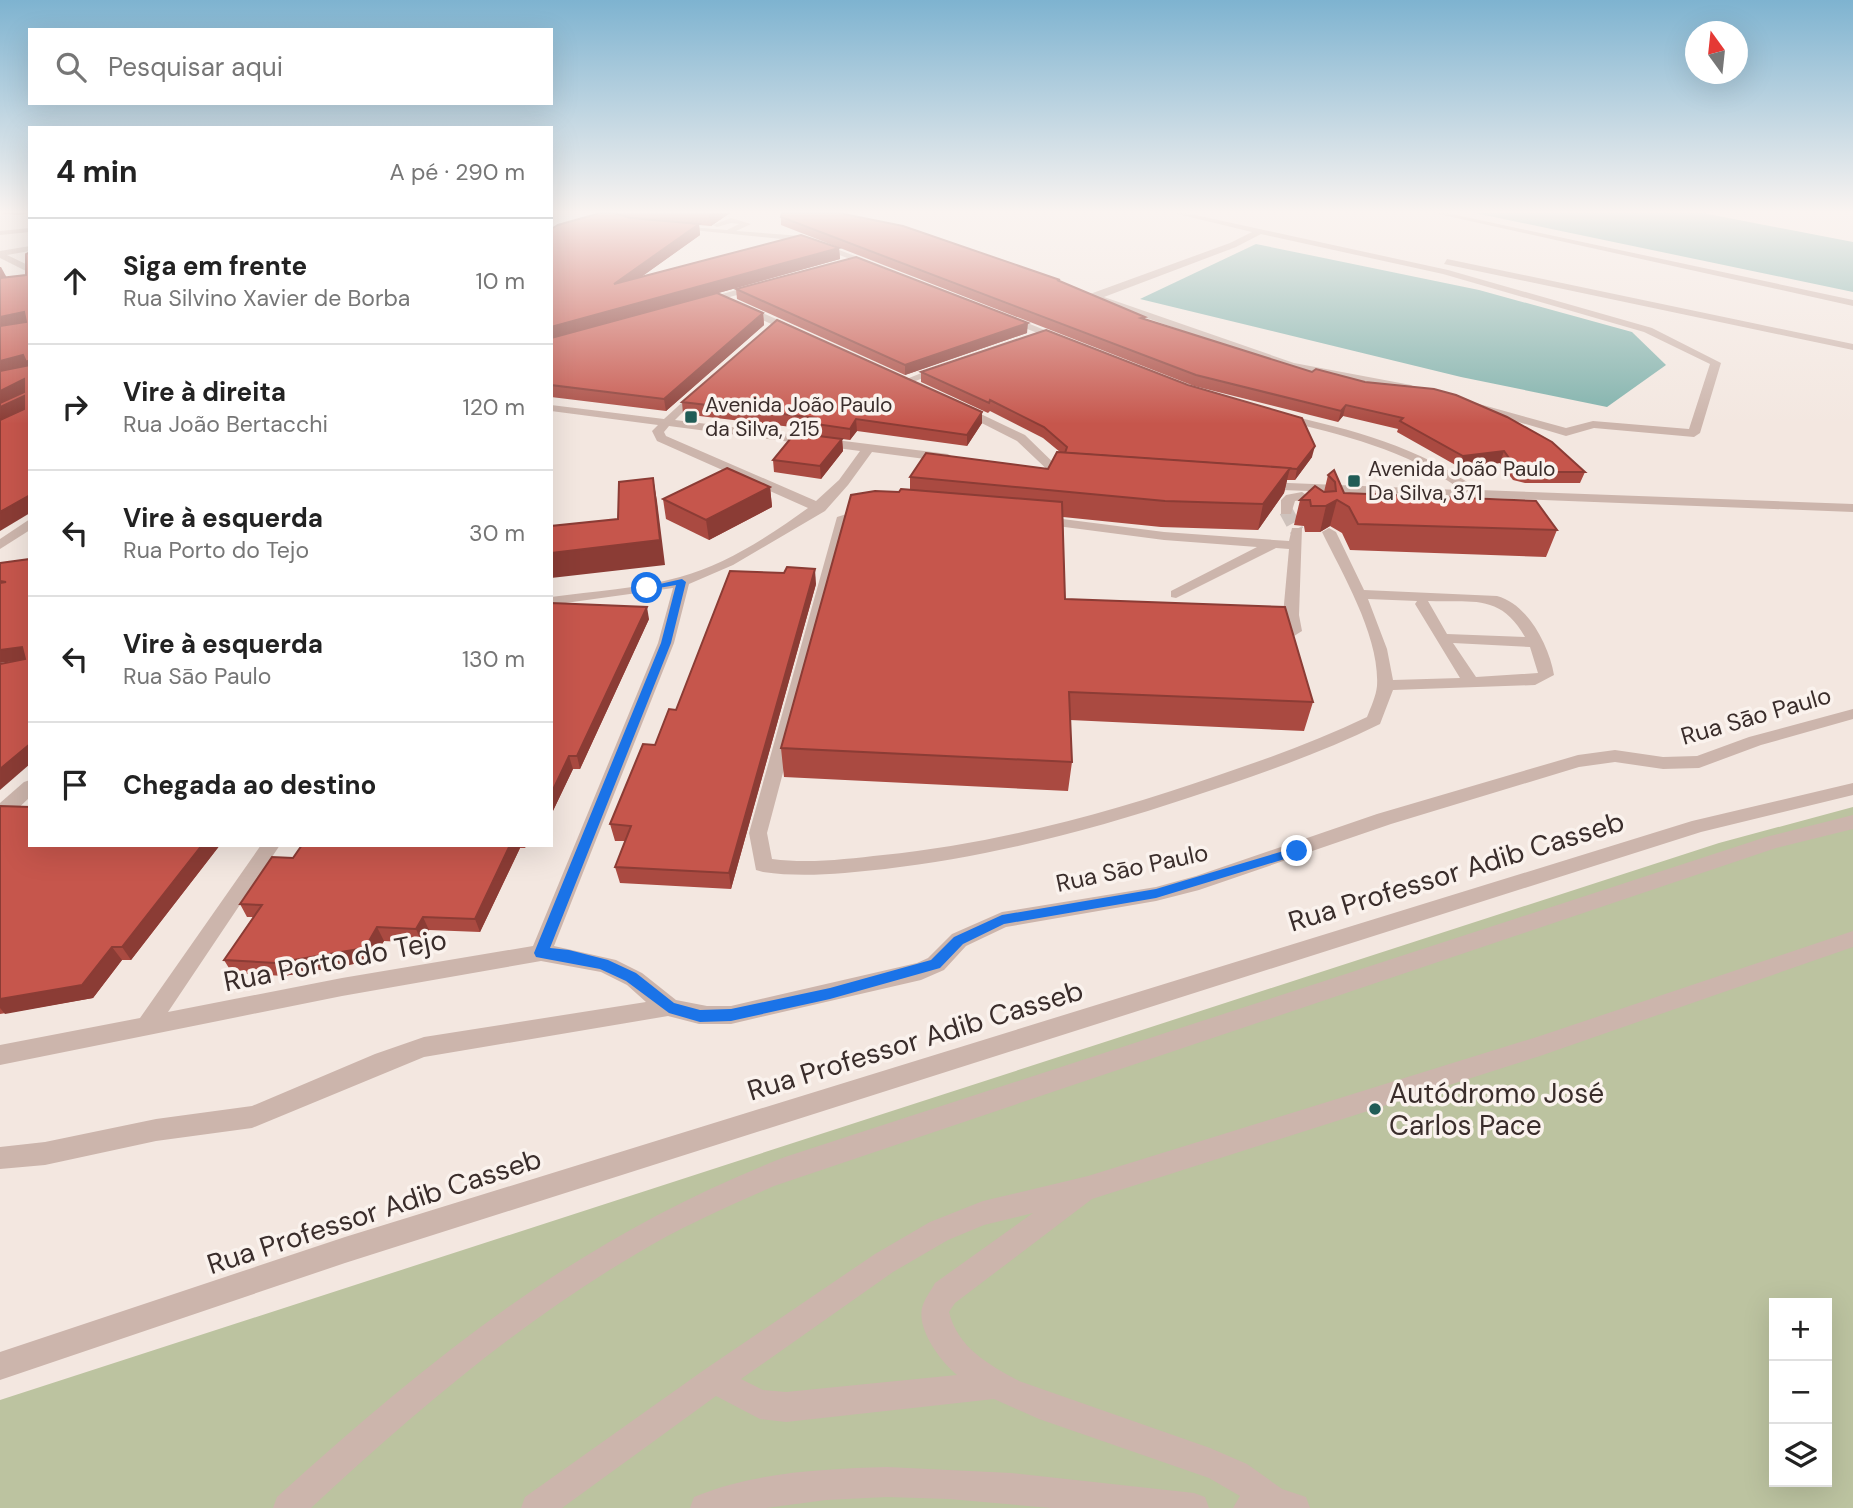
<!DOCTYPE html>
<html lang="pt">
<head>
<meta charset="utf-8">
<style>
  :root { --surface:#fff; --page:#f6f6f6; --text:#222; --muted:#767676; --line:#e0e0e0 }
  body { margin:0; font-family:"DM Sans",sans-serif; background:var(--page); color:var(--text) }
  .controls { position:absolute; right:21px; bottom:21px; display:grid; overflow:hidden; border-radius:0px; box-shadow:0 7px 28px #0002 }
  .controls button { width:63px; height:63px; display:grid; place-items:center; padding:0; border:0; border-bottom:2px solid var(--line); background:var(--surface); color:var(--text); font:35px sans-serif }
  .compass { position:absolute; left:1685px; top:21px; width:63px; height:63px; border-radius:50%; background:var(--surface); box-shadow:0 7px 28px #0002; rotate:345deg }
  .stop { position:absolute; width:21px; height:21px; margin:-16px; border:5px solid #1a73e8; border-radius:50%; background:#fff }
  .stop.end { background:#1a73e8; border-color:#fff; box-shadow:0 2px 7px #0008 }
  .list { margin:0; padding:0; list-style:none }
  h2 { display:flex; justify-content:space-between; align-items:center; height:91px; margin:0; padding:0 28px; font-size:30px }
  h2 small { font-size:23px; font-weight:400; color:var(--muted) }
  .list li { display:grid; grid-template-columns:46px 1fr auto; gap:21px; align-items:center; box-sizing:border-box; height:126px; padding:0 28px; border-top:2px solid var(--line) }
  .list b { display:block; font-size:26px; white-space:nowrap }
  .list p { margin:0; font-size:23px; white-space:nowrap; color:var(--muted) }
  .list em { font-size:23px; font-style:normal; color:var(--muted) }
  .icon { flex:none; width:38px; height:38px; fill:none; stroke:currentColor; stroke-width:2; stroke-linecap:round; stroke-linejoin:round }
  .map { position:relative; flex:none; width:1853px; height:1508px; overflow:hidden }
  .search { position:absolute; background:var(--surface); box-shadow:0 7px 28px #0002; left:28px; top:28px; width:525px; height:77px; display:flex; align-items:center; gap:18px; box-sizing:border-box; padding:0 24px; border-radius:0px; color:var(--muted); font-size:26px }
  .panel { position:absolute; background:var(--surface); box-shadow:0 7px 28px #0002; left:28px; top:126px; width:525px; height:721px; border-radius:0px }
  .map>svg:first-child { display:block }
  .green { fill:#bcc3a0; fill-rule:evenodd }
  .water { fill:#7fb1ab }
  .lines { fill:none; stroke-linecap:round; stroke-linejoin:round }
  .minor-tunnel { stroke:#cec2bc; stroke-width:14; stroke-dasharray:14 7; stroke-linecap:butt }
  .minor { fill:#ccb5ac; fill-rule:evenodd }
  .wall { fill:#aa4a41 }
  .shaded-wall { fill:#8b3c35 }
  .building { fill:#c6564c; stroke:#8b3c35; stroke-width:2 }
  .route { fill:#1a73e8 }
  .poi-dot { fill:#205c56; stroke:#faf2ed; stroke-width:2.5 }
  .labels { text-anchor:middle; stroke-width:7; stroke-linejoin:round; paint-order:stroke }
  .far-poi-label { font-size:21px; fill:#3a2d2b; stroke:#faf2ed; text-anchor:start }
  .street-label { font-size:24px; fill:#3a2d2b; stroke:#faf2ed }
  .near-street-label { font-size:28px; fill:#3a2d2b; stroke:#faf2ed }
  .near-poi-label { font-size:28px; fill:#3a2d2b; stroke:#faf2ed; text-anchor:start }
</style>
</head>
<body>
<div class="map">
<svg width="1853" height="1508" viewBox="0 0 1853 1508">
  <rect width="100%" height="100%" fill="#f3e7e0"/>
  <path class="green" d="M1853 807V1508H0V1400L1719 843ZM1774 1303H1827V1482H1774Z"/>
  <g class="water">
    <polygon points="1475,213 1703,213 1853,242 1853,292"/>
    <polygon points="1256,244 1479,290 1632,332 1666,365 1607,407 1461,377 1140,299"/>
  </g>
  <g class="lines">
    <polyline class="minor-tunnel" points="1286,511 1297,531"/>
    <g class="minor">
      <polygon points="1173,213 1186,213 1448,270 1652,328 1721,363 1700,433 1694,437 1594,428 1566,436 1468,407 1468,403 1472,402 1566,428 1593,421 1689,429 1710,364 1644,332 1443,274 1261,234 1236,247 1104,297 1294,363 1411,385 1416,388 1415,390 1288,368 1090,298 1090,294 1230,243 1252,232"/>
      <polygon points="1434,213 1447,213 1853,300 1853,306"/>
      <polygon points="731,218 751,224 736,231 802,236 879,265 872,267 801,241 673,228 677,226 727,230 739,224 731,223 717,227 713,225"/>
      <polygon points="30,228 30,232 0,235 0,231"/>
      <polygon points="30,246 30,251 7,255 30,266 30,273 0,258 0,251"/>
      <polygon points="1447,259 1853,344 1853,350 1444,264"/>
      <polygon points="757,284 762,287 760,289 703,304 698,301"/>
      <polygon points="744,305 799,329 800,331 791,333 741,310 739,308"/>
      <polygon points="1002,315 1008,315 1069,340 1060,342 1002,319"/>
      <polygon points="939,366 948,368 908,384 899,382"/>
      <path d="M699 387 703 388V392L675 420 948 454 954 458 948 462 872 452 848 485 825 511 733 565 689 584 674 643 554 946 616 960 642 973 676 1000 707 1006H731L917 963 928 958 952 934 1002 912 1156 887 1196 876 1377 814 1578 755 1615 750 1663 757 1697 756 1749 737 1853 709V719L1761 745 1699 768 1663 769 1615 762 1579 767 1391 824 1199 890 1156 901 1006 927 966 946 944 970 921 980 731 1024H699L668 1016 424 1057 252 1128 156 1141 45 1165 0 1169V1147L45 1142 156 1119 252 1106 375 1054 424 1037 646 1002 627 985 601 972 541 961 342 996 0 1065V1045L140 1018 261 845H280L168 1012 342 978 533 946 658 643 673 588 551 605V597C594 591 638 589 680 577 725 565 771 535 808 508L657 441 652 431 658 425 551 411V405L664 419ZM669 426 860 451 839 480 816 501 666 436 664 432Z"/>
      <polygon points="956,406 964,406 1025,435 1064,473 1054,476 1017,441 956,410"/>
      <path d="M1281 414C1352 429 1419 447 1479 490L1853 504V512L1257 489 1256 486 1262 482 1461 490C1406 449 1342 435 1277 419L1275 417Z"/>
      <polygon points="1302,492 1308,496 1307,499 1295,501 1291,514 1281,514 1281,500 1286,495"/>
      <path d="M866 508 873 512 871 515 850 520 767 833 772 859C809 864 846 859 883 855 998 843 1110 813 1219 775 1269 758 1319 740 1367 717 1371 707 1376 696 1377 686 1380 637 1343 575 1322 532L1329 528 1336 532 1364 590 1497 596C1528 604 1549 646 1554 675L1535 685 1393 690 1380 724C1319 754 1255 776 1191 797 1092 830 990 857 885 869 845 873 804 878 763 872L756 870 749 833 837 517ZM1368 599 1417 601 1415 604 1460 678 1393 680 1387 649ZM1428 601C1472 603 1500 593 1525 637L1447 634ZM1453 643 1530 647 1538 673 1476 677Z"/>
      <polygon points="1039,516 1164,532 1289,541 1292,528 1302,528 1299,615 1302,631 1294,636 1289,634 1283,615 1289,549 1276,548 1176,598 1171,597 1171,591 1257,547 1164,540 1034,523 1034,517"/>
      <polygon points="30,519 30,530 0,549 0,539"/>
      <polygon points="30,780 30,797 7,819 0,820 0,803 24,782"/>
      <polygon points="1853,783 1853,795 1701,832 345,1263 0,1380 0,1352 345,1237 1692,821"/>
      <path d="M1853 815V829L1776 848 774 1186C727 1207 680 1227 636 1254 517 1324 412 1414 311 1508H273L277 1497C436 1353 582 1236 785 1157L1766 837Z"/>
      <path d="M1853 931V947L1540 1056 1092 1199 955 1303 949 1312C958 1348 988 1364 1019 1381L1210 1448 1247 1464 1282 1489 1306 1497 1310 1508H1233L1240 1496 1209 1478 1039 1419 994 1399 786 1422 760 1419 716 1396 562 1508H521L525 1497 704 1370 875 1254 930 1222 983 1201 1088 1176 1540 1036ZM1033 1213 935 1283C931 1291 924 1299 922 1308 917 1330 941 1362 957 1375L786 1392 763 1390 741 1379 893 1272 948 1240 984 1225Z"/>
      <path d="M887 1467 1011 1473 1194 1493 1205 1497 1209 1508H1051L949 1499 887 1497 826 1500 766 1508H690L694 1497C754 1472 823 1469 887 1467Z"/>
    </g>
  </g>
  <g class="wall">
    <polygon points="0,213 27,213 19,215"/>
    <polygon points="600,213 730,213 711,226 699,225 700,235 641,277 839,248 840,259 718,293 763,313 764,325 666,411 551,397 551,229"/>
    <polygon points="781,217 1060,281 1145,317 1145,320 1585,472 1580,483 1525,483 1513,480 1500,463 1459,467 1397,432 1398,429 1343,416 1338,422 1194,386 781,225"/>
    <polygon points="736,289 1027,333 905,375 737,299"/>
    <polygon points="921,372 1312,457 1295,480 1287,480 1284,493 1258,530 1161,527 1063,517 1065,599 1313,702 1304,731 1070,720 1072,762 1068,791 784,777 781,748 899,492 910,490 910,477 1048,469 1060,452 1043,438 990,411 988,413 921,382"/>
    <polygon points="682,402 982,423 967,446 857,431 850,440 842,439 843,451 821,479 774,472 773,460 817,436 817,430 683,414"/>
    <polygon points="1334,470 1344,493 1557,530 1546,557 1350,550 1342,533 1330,526 1320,532 1305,532 1304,526 1294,525 1300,500 1324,492 1328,475"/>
    <polygon points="770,487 772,507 709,540 666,519 663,499"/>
    <polygon points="816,584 731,889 620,883 615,867 625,841 615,841 610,824 676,710"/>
    <polygon points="551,603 649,619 580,769 573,769 551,815"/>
    <polygon points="0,806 220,845 131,960 122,960 93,998 0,1014"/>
    <polygon points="302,845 527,845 525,848 520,848 480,932 429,930 422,943 384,941 371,961 284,976 232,973 224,960 253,917 247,917 240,904 293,858"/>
  </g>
  <g class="shaded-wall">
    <polygon points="711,213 730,213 711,226 709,214"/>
    <polygon points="699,224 700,235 616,295 614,284"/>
    <polygon points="839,248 840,259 551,340 551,327"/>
    <polygon points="0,267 1,267 7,278 0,279"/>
    <polygon points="24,312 30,323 0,329 0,317"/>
    <polygon points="763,313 764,325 666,411 664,399"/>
    <polygon points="1028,323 1027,333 905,375 905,365"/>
    <polygon points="23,355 30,360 30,369 0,375 0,361"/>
    <polygon points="24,379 30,390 24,396 30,407 0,423 0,391"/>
    <polygon points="1346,405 1343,416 1338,422 1341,411"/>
    <polygon points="982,412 982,423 967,446 967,435"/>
    <polygon points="856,419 857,431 850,440 850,429"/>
    <polygon points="842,439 843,451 821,479 820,466"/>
    <polygon points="1315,446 1312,457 1295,480 1297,469"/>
    <polygon points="1504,451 1500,463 1459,467 1463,456"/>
    <polygon points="1290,468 1284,493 1258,530 1263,504"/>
    <polygon points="653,478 657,501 665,565 551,578 551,553 660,540"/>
    <polygon points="770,487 772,507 709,540 706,520"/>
    <polygon points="30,495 30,513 0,531 0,512"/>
    <polygon points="1337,500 1330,526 1320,532 1326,506"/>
    <polygon points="815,569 816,584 731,889 729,873"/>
    <polygon points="647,607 649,619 580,769 577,756"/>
    <polygon points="22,647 30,659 0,663 0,650"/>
    <polygon points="30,744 30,764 0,790 0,769"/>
    <polygon points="569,756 573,769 551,815 551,794"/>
    <polygon points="202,845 220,845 131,960 122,947"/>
    <polygon points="510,845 519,845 520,848 480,932 475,919"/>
    <polygon points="423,917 429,930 422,943 416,929"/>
    <polygon points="377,927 384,941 371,961 284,976 276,963"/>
    <polygon points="112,947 122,960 93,998 5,1014 0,1008 0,999"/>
  </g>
  <g class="building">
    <polygon points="600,213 613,213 631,218 699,224 614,284 801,235 839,248 551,327 551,229 558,225"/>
    <polygon points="782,213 839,213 903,226 1060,280 1057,280 1145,317 1141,318 1312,372 1316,369 1365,382 1434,389 1456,395 1507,417 1552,442 1585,472 1529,472 1517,469 1504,451 1463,456 1400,421 1403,418 1346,405 1341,411 1196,375 781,217"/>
    <polygon points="30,252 30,360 26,362 23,355 0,361 0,326 26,322 24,312 0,317 0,278 26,275 26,254"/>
    <polygon points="856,257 1028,323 905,365 736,289"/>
    <polygon points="717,293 763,313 664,399 551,385 551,338"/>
    <polygon points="777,320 982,412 967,435 856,419 850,429 816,424 816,418 682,402"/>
    <polygon points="1046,330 1188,385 1302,418 1315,446 1297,469 1065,453 1067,447 1044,427 990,400 989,403 921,372"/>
    <polygon points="30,365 30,495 0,512 0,420 24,409 24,396 0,407 0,403 24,392 24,379 0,391 0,371"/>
    <polygon points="795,433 842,439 820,466 773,460"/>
    <polygon points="1057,452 1290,468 1263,504 1165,501 910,477 926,453 1048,469"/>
    <polygon points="727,468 770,487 706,520 663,499"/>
    <polygon points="1334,470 1344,493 1536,501 1557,530 1358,524 1349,507 1337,500 1326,506 1311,506 1310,500 1300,500 1315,486 1324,492 1336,491 1335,482 1328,475"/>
    <polygon points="653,478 660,540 551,553 551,526 618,519 619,482"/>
    <polygon points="901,489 1062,502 1065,599 1285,607 1313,702 1069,692 1072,762 781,748 851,495 875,491 899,492"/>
    <polygon points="30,559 30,744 0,769 0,664 25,659 22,647 0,650 0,583 6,582 0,581 0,563"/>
    <polygon points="787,567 815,569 729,873 615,867 631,826 610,824 643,744 655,745 669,709 676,710 730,571 784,573"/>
    <polygon points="551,603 647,607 577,756 569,756 551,794"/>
    <polygon points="0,806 30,807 30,845 202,845 122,947 112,947 82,985 0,999"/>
    <polygon points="302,845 510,845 475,919 423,917 416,929 377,927 365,948 276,963 224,960 262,905 240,904 272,857 293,858"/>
  </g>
  <linearGradient id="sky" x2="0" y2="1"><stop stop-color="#7eb3d0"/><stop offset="0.5" stop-color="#faf4f1"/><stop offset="1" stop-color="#faf4f1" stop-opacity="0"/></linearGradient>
  <rect width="1853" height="424" fill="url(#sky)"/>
  <polygon class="route" points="682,579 686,582 671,643 550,948 569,950 608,960 636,973 674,1003 700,1010 731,1009 830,988 931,960 954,937 1002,915 1156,889 1297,847 1303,851 1301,854 1156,898 1004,924 963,944 940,968 830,999 731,1021 700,1022 669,1013 626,981 600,969 536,957 534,953 661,643 676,585 647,590 642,588"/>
  <g class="poi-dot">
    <rect x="684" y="410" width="14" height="14" rx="3.5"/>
    <rect x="1347" y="474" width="14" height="14" rx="3.5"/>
    <circle cx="1375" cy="1109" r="7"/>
  </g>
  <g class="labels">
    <g class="far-poi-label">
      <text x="705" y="412">Avenida João Paulo<tspan x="705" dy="24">da Silva, 215</tspan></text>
      <text x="1368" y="476">Avenida João Paulo<tspan x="1368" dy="24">Da Silva, 371</tspan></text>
    </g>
    <g class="street-label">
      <text transform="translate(1756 716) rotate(-16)" y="8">Rua Sāo Paulo</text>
      <text transform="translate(1132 868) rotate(-12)" y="8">Rua Sāo Paulo</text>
    </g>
    <g class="near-street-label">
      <text transform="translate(1456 871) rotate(-17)" y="10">Rua Professor Adib Casseb</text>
      <text transform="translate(335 960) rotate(-11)" y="10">Rua Porto do Tejo</text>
      <text transform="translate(915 1040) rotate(-17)" y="10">Rua Professor Adib Casseb</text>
      <text transform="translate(374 1211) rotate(-18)" y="10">Rua Professor Adib Casseb</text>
    </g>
    <g class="near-poi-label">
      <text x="1389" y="1103">Autódromo José<tspan x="1389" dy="32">Carlos Pace</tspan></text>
    </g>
  </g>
</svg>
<div class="controls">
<button>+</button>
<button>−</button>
<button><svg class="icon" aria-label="layers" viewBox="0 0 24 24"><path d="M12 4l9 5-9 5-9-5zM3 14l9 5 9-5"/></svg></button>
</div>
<svg class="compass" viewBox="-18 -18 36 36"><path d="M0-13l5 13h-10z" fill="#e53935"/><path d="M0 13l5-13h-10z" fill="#767676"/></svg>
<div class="stop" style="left:647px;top:588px"></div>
<div class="stop end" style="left:1297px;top:851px"></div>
<div class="search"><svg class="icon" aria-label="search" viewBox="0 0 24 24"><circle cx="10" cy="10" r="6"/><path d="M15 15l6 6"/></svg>Pesquisar aqui</div>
<section class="panel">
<h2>4 min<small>A pé · 290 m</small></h2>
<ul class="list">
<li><svg class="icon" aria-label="ahead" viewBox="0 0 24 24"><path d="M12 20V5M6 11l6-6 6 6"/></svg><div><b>Siga em frente</b><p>Rua Silvino Xavier de Borba</p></div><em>10 m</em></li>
<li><svg class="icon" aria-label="right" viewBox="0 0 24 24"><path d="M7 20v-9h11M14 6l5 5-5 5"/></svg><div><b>Vire à direita</b><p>Rua João Bertacchi</p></div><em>120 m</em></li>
<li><svg class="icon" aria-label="left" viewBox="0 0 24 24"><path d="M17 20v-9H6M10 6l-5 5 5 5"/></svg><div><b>Vire à esquerda</b><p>Rua Porto do Tejo</p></div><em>30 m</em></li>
<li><svg class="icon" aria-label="left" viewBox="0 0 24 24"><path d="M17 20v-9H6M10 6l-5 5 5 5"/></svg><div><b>Vire à esquerda</b><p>Rua Sāo Paulo</p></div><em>130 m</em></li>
<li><svg class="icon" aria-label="arrive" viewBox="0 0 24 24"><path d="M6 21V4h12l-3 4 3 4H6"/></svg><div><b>Chegada ao destino</b></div></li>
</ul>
</section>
</div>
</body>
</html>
